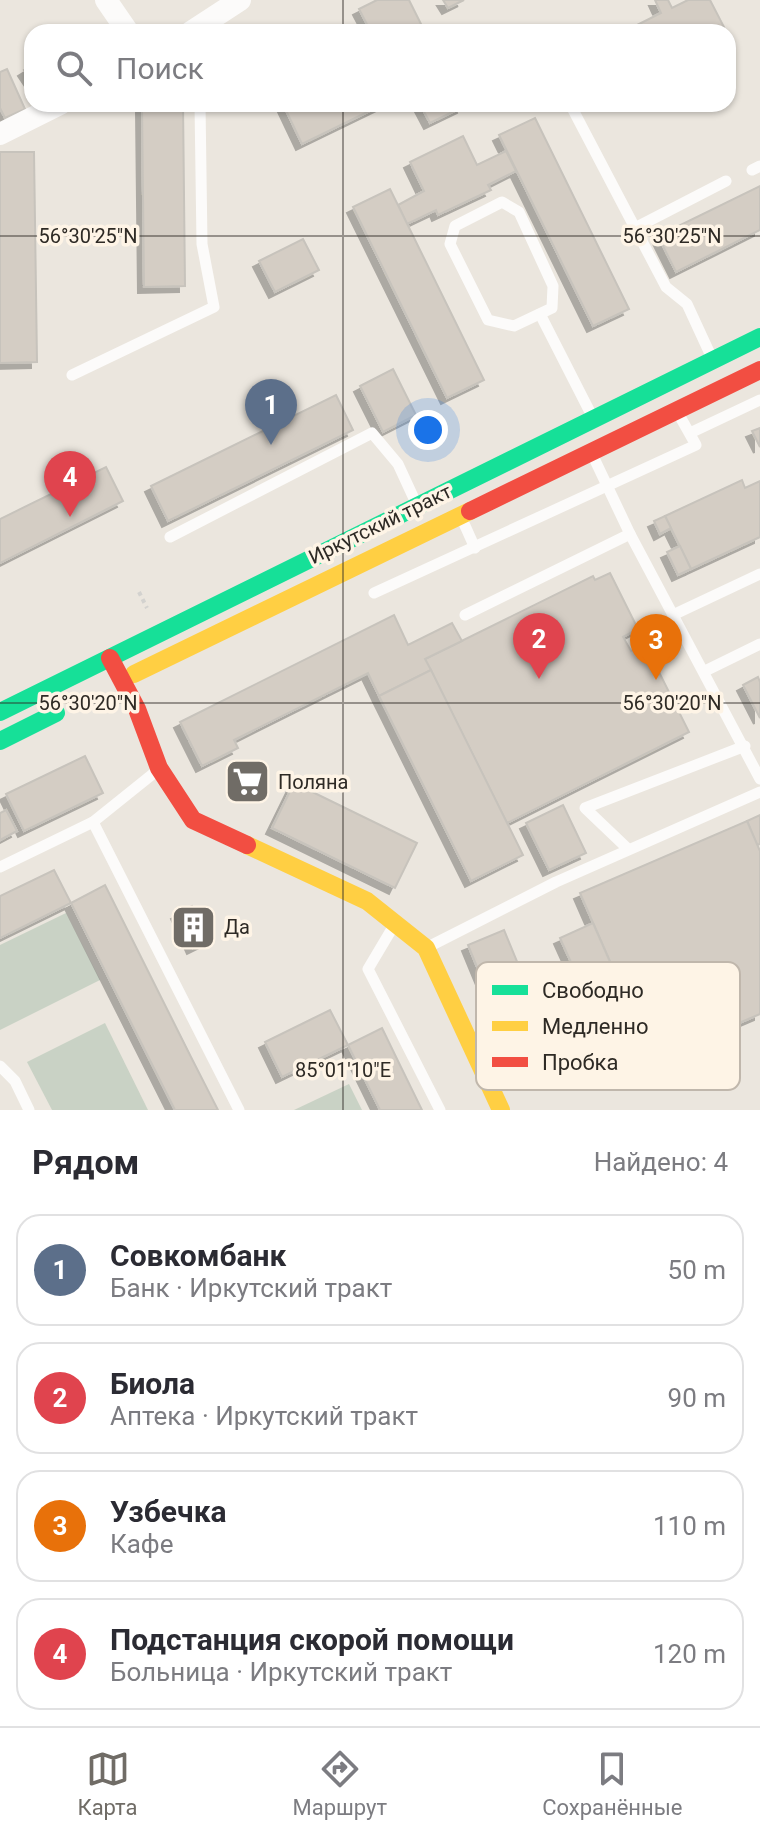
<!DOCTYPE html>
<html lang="ru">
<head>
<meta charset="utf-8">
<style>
  :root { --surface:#fff; --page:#f7f7f7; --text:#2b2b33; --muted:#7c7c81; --line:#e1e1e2; --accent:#706c66 }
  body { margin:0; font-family:Roboto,sans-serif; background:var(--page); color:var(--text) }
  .you { position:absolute; left:428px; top:430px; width:28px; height:28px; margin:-20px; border:6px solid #fff; border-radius:50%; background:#1a73e8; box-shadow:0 0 0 12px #1a73e833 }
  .badge { display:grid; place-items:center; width:52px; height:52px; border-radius:50%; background:var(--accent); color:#fff; font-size:26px; font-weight:700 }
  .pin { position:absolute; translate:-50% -66px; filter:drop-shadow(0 2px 4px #0008) }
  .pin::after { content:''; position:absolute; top:42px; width:28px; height:24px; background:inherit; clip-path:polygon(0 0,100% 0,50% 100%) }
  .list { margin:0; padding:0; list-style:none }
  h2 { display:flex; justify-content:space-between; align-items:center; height:104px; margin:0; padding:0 32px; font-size:34px }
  h2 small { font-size:26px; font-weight:400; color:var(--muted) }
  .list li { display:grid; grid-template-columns:52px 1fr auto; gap:24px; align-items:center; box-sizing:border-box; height:112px; margin:0 16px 16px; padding:0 16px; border:2px solid var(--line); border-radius:24px }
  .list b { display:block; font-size:30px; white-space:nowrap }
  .list p { margin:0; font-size:26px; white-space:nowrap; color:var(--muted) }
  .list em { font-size:26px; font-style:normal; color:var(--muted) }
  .icon { flex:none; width:44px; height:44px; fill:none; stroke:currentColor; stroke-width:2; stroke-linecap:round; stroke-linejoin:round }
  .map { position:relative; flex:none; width:760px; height:1110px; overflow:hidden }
  .search { position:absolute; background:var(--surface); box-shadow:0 2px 6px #0004; left:24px; right:24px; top:24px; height:88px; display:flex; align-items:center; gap:20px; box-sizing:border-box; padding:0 28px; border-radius:24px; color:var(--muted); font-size:30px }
  .sheet { height:616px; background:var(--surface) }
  nav { display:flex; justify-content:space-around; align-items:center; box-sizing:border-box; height:112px; border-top:2px solid var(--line); background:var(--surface); font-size:22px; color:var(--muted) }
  nav a { display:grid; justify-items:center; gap:4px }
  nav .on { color:var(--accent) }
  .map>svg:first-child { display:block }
  .green { fill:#c9d2c5 }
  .building { fill:#d4cdc4; stroke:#c7c3bc; stroke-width:2; filter:url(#shadow) }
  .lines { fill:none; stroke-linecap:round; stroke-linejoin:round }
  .path { stroke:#d3d2cf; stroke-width:4; stroke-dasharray:4 4; stroke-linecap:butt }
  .lane { stroke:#fcfbfa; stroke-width:11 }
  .street { stroke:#fcfbfa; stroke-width:22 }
  .fast { stroke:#16e098; stroke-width:18 }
  .slow { stroke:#ffcf43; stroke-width:18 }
  .jam { stroke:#f24e42; stroke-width:18 }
  .ticks { fill:none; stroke:#2e2a25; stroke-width:2; stroke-opacity:0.45 }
  .labels { text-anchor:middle; stroke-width:7; stroke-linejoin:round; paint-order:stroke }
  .street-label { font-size:20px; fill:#2e2a25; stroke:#fef4e6 }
  .poi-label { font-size:20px; fill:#2e2a25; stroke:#fef4e6; text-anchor:start }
  .key { fill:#fef4e6; stroke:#c0b7ac; stroke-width:2 }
  .key-label { font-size:22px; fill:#2e2a25 }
  .ticks-label { font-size:20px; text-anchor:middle; fill:#2e2a25; stroke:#fef4e6; stroke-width:7; stroke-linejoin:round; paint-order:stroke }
</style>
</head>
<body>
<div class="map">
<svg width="760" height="1110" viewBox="0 0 760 1110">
  <defs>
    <filter id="shadow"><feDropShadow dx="-6" dy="6" stdDeviation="0" flood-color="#0004"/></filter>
  </defs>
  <rect width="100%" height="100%" fill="#ebe6de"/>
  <g class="green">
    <polygon points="66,913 100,980 0,1030 0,945"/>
    <polygon points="105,1023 148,1110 52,1110 27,1062"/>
    <polygon points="349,1084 362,1110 294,1110"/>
  </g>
  <g class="building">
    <polygon points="377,0 409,0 425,32 371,32 359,9"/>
    <polygon points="443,0 464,0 448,8"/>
    <polygon points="655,0 668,0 672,8 688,0 710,0 724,27 714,32 638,32 635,26 661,13"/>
    <polygon points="32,65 32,82 24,70"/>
    <polygon points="7,69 25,109 5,118 0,108 0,72"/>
    <polygon points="142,104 183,104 185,286 144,287"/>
    <polygon points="283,104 384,104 302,144"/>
    <polygon points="420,104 462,104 463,107 430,123"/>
    <polygon points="535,118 629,309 593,326 499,135"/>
    <polygon points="463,136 477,165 506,151 516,171 488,185 491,190 438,215 436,210 407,224 398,205 424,191 410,162"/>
    <polygon points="0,152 34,152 37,362 0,363"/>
    <polygon points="760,186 760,230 676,272 658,236"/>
    <polygon points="390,189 484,380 447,398 353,207"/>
    <polygon points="303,239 319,270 275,292 259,261"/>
    <polygon points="393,369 416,415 383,432 360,386"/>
    <polygon points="336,395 353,430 168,521 151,486"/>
    <polygon points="760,428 760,447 752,431"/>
    <polygon points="106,467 123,501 0,563 0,519"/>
    <polygon points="742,480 745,488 760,481 760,537 691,569 665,516"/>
    <polygon points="665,516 671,528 660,534 654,521"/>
    <polygon points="680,546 691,569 678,575 667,552"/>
    <polygon points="610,573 638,629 623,637 631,651 645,644 689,732 507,823 425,659 593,576 595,580"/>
    <polygon points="394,615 408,645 452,623 462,641 425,659 431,670 379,696 368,673 234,740 238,748 202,766 180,722"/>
    <polygon points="431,670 523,855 471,881 379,696"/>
    <polygon points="758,677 760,682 760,718 743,685"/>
    <polygon points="85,756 103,793 24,831 6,794"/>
    <polygon points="294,783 417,843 395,888 272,828"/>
    <polygon points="563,805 586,853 549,870 526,823"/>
    <polygon points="6,810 17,831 0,840 0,813"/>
    <polygon points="760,815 760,844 757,845 747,821"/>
    <polygon points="747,821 760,851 760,1014 653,1060 580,893"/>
    <polygon points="54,870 71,903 0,938 0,896"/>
    <polygon points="105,885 191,1057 218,1110 175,1110 71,903"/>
    <polygon points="192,906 209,940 193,948 177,913"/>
    <polygon points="593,923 625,996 586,1014 577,994 584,991 560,938"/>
    <polygon points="504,930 539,1015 503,1030 468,945"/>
    <polygon points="330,1010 348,1045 282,1077 265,1042"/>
    <polygon points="382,1028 398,1061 422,1110 380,1110 348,1045"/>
  </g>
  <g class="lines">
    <polyline class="path" points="139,592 147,608"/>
    <g class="lane">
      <polyline points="570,104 666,287 687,304 711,356"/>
      <polyline points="752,170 760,166"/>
      <polygon points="502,202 519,212 553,286 552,308 514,326 488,320 450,244 455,226"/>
      <polyline points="635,228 726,181"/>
      <polyline points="540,314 592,416"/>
      <polyline points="72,375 214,307 202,244 200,104"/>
      <polyline points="690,433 760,400"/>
      <polyline points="593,456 630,534 760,779"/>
      <polyline points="462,519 475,548"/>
      <polyline points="170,537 372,433 398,464 416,503"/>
      <polyline points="374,593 696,445 678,413"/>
      <polyline points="675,614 760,574"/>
      <polyline points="465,615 630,534"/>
      <polyline points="705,671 760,644"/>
      <polyline points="159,769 93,822 239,1110"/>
      <polyline points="628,849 585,808 745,746"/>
      <polyline points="0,867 93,822"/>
      <polyline points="393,927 368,969 440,1110"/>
      <polyline points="430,946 556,882 760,792"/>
      <polyline points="0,1066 15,1081 29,1110"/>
    </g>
    <g class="street">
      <polyline points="106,0 128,32"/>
      <polyline points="191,32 240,0"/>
      <polyline points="0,134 60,104"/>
    </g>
    <g class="fast">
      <polyline points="0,712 760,337"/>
      <polyline points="0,741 56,713"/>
    </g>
    <g class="slow">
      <polyline points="134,674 470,511"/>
      <polyline points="247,845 367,901 426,948 501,1110"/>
    </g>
    <g class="jam">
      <polyline points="470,511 760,370"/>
      <polyline points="110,658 137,709 159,768 193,820 247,845"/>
    </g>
  </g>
  <path class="ticks" d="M343 0V32M343 104V1110M0 236H760M0 703H760"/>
  <defs>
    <symbol id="supermarket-square" viewBox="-11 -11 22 22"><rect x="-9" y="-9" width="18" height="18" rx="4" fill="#706c66" stroke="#fef4e6"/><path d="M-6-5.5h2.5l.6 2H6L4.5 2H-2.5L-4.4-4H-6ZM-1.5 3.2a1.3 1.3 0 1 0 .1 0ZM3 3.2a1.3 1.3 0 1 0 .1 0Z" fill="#fff"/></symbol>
    <symbol id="building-square" viewBox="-11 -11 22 22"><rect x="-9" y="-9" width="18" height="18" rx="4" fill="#706c66" stroke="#fef4e6"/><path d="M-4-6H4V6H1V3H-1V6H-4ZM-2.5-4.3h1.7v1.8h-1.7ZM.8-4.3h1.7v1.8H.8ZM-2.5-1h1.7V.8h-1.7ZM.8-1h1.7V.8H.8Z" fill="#fff"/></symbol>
  </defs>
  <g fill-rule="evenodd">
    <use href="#supermarket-square" x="222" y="756" width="51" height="51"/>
    <use href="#building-square" x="168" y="902" width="51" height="51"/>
  </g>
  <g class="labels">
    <g class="street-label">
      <text transform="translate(380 524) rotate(-26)" y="7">Иркутский тракт</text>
    </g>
    <g class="poi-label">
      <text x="278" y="789">Поляна</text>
      <text x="224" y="934">Да</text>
    </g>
  </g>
  <rect x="476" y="962" width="264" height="128" rx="12" class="key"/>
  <rect x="492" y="985" width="36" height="10" fill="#16e098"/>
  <rect x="492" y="1021" width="36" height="10" fill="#ffcf43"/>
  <rect x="492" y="1057" width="36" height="10" fill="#f24e42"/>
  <g class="key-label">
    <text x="542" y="998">Свободно</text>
    <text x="542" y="1034">Медленно</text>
    <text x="542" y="1070">Пробка</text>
  </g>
  <g class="ticks-label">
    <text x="88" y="243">56°30'25"N</text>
    <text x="672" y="243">56°30'25"N</text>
    <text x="88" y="710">56°30'20"N</text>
    <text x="672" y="710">56°30'20"N</text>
    <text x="343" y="1077">85°01'10"E</text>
  </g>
</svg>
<div class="you"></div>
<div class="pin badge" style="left:271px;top:445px;background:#5c6f8a">1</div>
<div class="pin badge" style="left:539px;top:679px;background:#e0444e">2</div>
<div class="pin badge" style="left:656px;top:680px;background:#e8710a">3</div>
<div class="pin badge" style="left:70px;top:517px;background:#e0444e">4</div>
<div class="search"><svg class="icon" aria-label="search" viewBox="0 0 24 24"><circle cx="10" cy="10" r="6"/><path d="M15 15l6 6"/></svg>Поиск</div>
</div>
<section class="sheet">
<h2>Рядом<small>Найдено: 4</small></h2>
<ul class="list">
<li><span class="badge" style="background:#5c6f8a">1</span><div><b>Совкомбанк</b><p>Банк · Иркутский тракт</p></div><em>50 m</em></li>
<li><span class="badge" style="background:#e0444e">2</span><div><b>Биола</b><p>Аптека · Иркутский тракт</p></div><em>90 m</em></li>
<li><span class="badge" style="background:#e8710a">3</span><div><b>Узбечка</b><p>Кафе</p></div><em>110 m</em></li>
<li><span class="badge" style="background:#e0444e">4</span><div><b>Подстанция скорой помощи</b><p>Больница · Иркутский тракт</p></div><em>120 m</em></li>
</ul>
</section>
<nav>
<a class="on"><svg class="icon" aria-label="map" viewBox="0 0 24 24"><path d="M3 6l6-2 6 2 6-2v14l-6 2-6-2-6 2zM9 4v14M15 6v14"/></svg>Карта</a>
<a><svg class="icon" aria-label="directions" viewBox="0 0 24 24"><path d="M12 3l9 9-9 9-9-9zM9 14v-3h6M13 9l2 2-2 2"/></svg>Маршрут</a>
<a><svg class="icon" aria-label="saved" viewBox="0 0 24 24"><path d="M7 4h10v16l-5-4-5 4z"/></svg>Сохранённые</a>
</nav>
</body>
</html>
